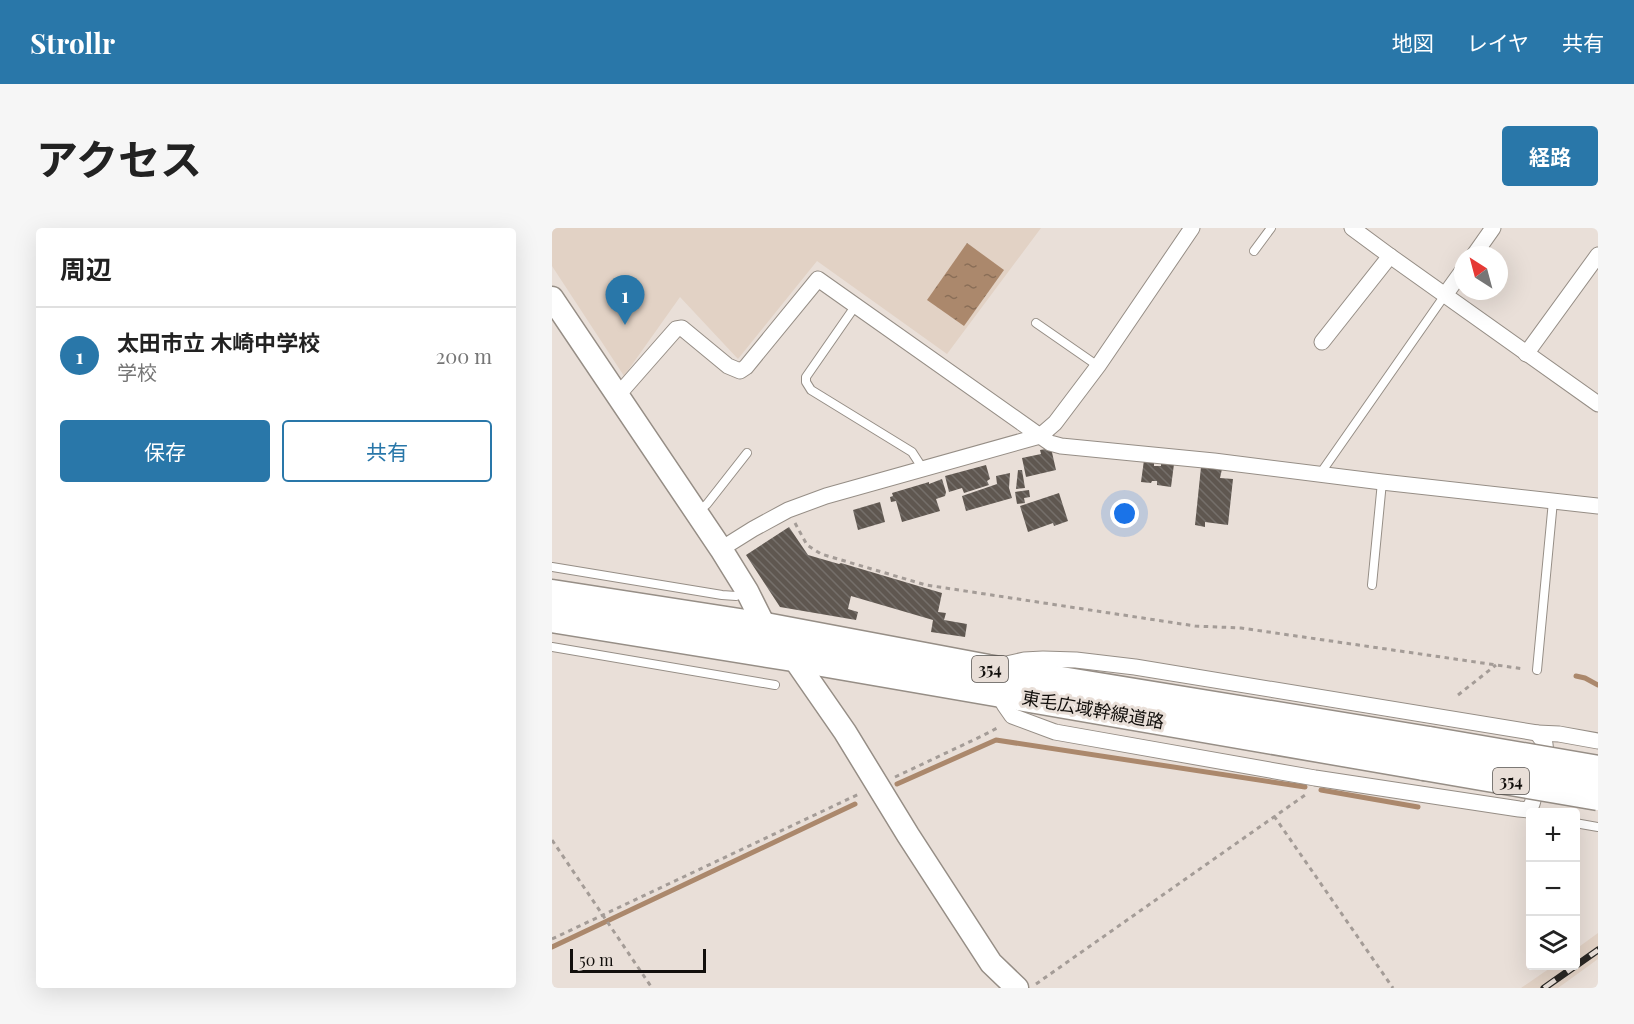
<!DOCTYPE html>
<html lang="ja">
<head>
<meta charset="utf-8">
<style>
  :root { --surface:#fff; --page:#f6f6f6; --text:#222; --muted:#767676; --line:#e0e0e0; --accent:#2977a9 }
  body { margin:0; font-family:"Playfair Display","Noto Sans JP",serif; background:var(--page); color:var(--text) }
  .controls { position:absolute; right:18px; bottom:18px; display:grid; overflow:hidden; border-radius:6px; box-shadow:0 6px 24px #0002 }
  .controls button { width:54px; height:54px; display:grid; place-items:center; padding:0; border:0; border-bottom:2px solid var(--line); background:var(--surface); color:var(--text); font:30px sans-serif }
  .compass { position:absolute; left:902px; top:18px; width:54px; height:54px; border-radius:50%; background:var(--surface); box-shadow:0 6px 24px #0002; rotate:324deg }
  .scale { position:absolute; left:18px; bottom:15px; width:136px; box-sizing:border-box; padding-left:6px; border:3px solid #120f0c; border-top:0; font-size:16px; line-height:21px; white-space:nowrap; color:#120f0c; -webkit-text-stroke:4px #e9dfd8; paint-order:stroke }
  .you { position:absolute; left:573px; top:286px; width:21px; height:21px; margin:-15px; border:4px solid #fff; border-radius:50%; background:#1a73e8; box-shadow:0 0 0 9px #1a73e833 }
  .badge { display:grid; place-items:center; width:39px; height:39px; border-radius:50%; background:var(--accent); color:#fff; font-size:20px; font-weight:700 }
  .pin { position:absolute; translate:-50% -50px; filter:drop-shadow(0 2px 3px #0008) }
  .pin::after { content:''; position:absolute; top:32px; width:21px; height:18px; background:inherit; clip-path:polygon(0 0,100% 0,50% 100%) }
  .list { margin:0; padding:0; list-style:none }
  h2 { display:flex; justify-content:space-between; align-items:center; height:78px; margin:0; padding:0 24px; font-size:26px }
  h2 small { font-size:20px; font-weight:400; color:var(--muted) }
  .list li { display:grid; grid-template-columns:39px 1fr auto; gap:18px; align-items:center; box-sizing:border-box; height:96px; padding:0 24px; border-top:2px solid var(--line) }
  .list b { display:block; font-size:22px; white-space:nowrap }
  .list p { margin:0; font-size:20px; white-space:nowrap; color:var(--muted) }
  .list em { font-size:20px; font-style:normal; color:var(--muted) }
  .actions { display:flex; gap:12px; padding:18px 24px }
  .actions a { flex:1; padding:14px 0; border:2px solid var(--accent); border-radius:6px; text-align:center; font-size:21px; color:var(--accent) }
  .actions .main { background:var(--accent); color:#fff }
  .icon { flex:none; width:33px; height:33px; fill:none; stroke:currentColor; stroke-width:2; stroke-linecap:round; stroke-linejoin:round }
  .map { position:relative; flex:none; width:1046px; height:760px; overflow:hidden; border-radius:6px }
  header { display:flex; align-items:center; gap:36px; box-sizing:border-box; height:84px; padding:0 30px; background:var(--accent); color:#fff }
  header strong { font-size:28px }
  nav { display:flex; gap:33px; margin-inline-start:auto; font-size:21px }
  .intro { display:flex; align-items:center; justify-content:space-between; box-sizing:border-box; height:144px; padding:0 36px }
  h1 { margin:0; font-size:42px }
  .button { padding:15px 27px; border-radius:6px; background:var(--accent); color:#fff; font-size:21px; font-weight:700 }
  main { display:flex; gap:36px; padding:0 36px }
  aside { flex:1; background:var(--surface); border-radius:6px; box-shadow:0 6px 24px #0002 }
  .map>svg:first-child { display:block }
  .built { fill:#e2d2c5 }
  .water { fill:url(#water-ripples) }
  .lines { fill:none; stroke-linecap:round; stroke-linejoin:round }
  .stream { stroke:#ab886c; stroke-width:5 }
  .building { fill:url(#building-back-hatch) }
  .lane-casing { stroke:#968e86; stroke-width:10 }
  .street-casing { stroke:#968e86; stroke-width:17 }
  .secondary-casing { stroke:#968e86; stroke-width:25 }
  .highway-casing { stroke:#968e86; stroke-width:31 }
  .path { stroke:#a49c97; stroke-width:3; stroke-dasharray:4.5 4.5; stroke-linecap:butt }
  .lane { stroke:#fff; stroke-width:8 }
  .street { stroke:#fff; stroke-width:15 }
  .secondary { stroke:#fff; stroke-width:22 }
  .highway { stroke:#fff; stroke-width:28 }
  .rail-casing { stroke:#2a2723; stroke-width:7 }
  .rail { stroke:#e9dfd8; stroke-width:4.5; stroke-dasharray:14; stroke-linecap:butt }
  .highway-bridge-casing { stroke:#968e86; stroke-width:31; stroke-linecap:butt }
  .highway-bridge { stroke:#fff; stroke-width:28 }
  .labels { text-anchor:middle; stroke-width:6; stroke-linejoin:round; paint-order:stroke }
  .shield { fill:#e9dfd8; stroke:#524d49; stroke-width:1.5 }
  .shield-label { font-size:16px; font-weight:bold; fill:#120f0c }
  .street-label { font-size:18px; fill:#120f0c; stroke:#e9dfd8 }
</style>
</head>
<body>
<header>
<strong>Strollr</strong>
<nav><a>地図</a><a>レイヤ</a><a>共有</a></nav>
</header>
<div class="intro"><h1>アクセス</h1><a class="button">経路</a></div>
<main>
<aside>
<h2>周辺<small></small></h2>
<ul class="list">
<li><span class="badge">1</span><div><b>太田市立 木崎中学校</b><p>学校</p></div><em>200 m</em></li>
</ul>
<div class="actions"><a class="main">保存</a><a>共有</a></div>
</aside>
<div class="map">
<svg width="1046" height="760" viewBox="0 0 1046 760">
  <defs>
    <pattern id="water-ripples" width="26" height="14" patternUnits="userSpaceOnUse" patternTransform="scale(1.5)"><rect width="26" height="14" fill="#ab886c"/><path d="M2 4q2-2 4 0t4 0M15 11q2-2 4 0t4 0" fill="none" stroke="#8a6e57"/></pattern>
    <pattern id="building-back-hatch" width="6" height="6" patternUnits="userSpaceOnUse" patternTransform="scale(1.5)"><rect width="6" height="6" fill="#5f5750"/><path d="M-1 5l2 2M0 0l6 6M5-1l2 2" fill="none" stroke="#756f6a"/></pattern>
  </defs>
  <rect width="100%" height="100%" fill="#e9dfd8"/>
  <g class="built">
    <polygon points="1,0 489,0 395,126 265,33 186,131 128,69 72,148 0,38 0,2"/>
    <polygon points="1046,705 1046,731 1006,760 969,760 1001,738 1023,738 1024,721"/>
  </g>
  <polygon class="water" points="415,15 452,42 412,98 375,72"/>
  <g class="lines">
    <g class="stream">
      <polyline points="1024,448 1033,450 1046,457"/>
      <polyline points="345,556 444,512 753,559"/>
      <polyline points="769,562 866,579"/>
      <polyline points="0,719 303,576"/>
    </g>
  </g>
  <g class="building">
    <polygon points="499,220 504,242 474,249 470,230 489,226 488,222"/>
    <polygon points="592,232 602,233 602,238 609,238 609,235 622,236 619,259 605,257 605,253 600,253 599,255 589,254"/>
    <polygon points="434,237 438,251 435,253 437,257 412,265 410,260 397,264 393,248"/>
    <polygon points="649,239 670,241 668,250 681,251 676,297 653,294 653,299 643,297"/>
    <polygon points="466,242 470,242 473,260 464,261"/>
    <polygon points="458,245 457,260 460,270 414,283 410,268 445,256 444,248"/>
    <polygon points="390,251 394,264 393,268 384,271 388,283 350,294 344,273 339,274 338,269 341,268 340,265 377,254 377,256"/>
    <polygon points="477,262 478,269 472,270 473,275 465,276 463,264"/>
    <polygon points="507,265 516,293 502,298 501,295 476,304 468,278"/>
    <polygon points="328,274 333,294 306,302 301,282"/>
    <polygon points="237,299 256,327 287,336 289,335 390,365 386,384 394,385 392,392 415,396 413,409 379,404 381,392 299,368 296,381 306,384 304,392 228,379 194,327"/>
  </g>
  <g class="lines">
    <defs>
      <g id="lane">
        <polyline points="702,23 719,0"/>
        <polyline points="304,77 254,149 254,154 259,162 360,224 371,241"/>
        <polyline points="484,95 546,138"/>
        <polyline points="768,246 893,67"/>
        <polyline points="146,284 155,276 195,225"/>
        <polyline points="0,339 170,367 184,368 193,364"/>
        <polyline points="820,357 830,254"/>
        <polyline points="0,419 223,457"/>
        <polyline points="985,442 1001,273"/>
        <polyline points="1023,595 1046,599"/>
      </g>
      <g id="street">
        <polyline points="800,0 838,28 1046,176"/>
        <polyline points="922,27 941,0"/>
        <polyline points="893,67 911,42"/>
        <polyline points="770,114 838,28"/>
        <polyline points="974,126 1046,27"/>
        <polyline points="66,167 124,101 130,100 176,138 188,143 194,139 266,51 498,215 509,218 662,233 830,254 1046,278"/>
        <polyline points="169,321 201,301 236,282 274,268 488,208 503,195 546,138 640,0"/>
        <polyline points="446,466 453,478 460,488 503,504 763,550 967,581 976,582 980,576 994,526 993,516 985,505 583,439 524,432 491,431 472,432 450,437"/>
        <polyline points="985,505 1007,506 1046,513"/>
      </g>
      <polyline id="secondary" points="0,70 169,321 195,363 213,399 241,429 293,504 356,607 439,735 465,760"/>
      <g id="highway">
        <polyline points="0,366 213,399 436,441 877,513"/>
        <polyline points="0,390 241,429 872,538"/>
      </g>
    </defs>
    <use href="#lane" class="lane-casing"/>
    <use href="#street" class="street-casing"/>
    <use href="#secondary" class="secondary-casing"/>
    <use href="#highway" class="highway-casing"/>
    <g class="path">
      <polyline points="243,295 255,317 269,326 374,357 643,398 689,400 972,441"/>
      <polyline points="906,467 944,437"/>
      <polyline points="343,549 430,508 447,499"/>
      <polyline points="722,588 841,760"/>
      <polyline points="0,612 100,760"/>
      <polyline points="0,711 307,566"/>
      <polyline points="484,756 756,565"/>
    </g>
    <use href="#lane" class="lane"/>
    <use href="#street" class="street"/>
    <use href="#secondary" class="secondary"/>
    <use href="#highway" class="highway"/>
    <defs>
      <polyline id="rail" points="992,760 1046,722"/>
    </defs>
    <use href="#rail" class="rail-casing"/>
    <use href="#rail" class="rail"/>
    <defs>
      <g id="highway-bridge">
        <polyline points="877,513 1046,542"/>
        <polyline points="872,538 1046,568"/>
      </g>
    </defs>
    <use href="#highway-bridge" class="highway-bridge-casing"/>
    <use href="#highway-bridge" class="highway-bridge"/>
  </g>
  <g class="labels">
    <g class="shield">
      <rect x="420" y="428" width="36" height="26" rx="4.5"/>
      <rect x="941" y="540" width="36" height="26" rx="4.5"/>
    </g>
    <g class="shield-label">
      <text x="438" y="447">354</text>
      <text x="959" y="559">354</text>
    </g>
    <g class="street-label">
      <text transform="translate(541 482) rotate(10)" y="6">東毛広域幹線道路</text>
    </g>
  </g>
</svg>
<div class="controls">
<button>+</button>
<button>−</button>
<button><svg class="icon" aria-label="layers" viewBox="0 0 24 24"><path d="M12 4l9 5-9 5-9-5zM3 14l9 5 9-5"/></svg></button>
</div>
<svg class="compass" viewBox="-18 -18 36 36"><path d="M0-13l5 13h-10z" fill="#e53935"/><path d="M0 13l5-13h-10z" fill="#767676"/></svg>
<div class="scale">50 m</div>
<div class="you"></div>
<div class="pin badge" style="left:73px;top:97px">1</div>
</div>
</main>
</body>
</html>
